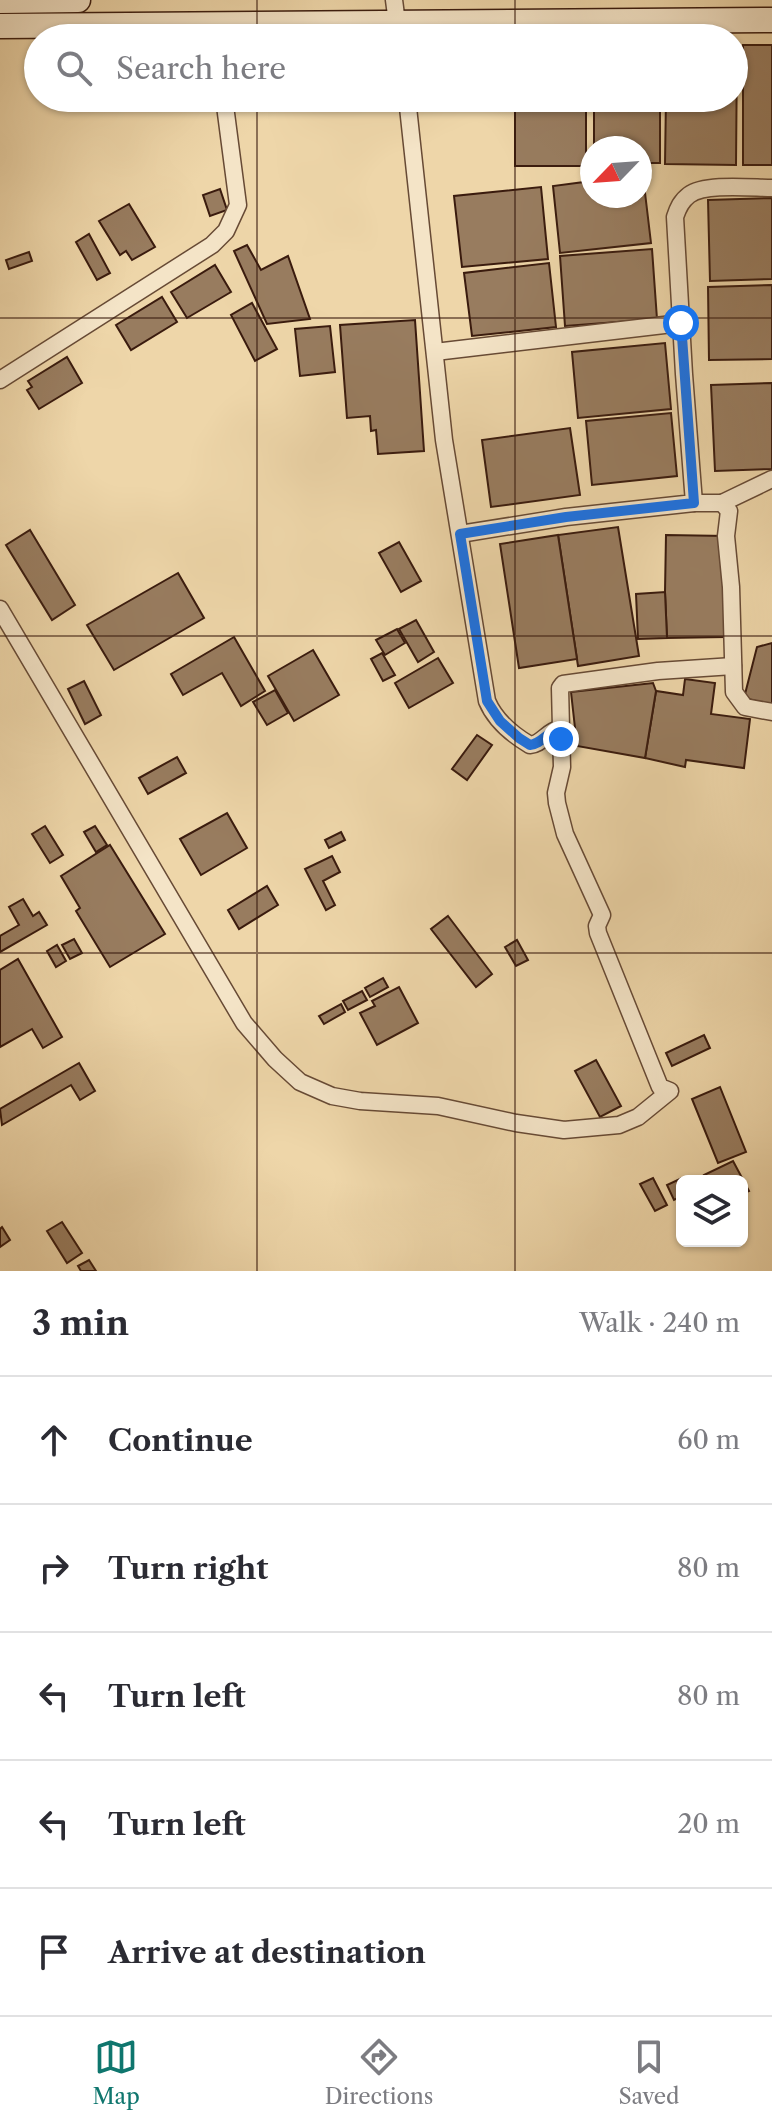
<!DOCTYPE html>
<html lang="en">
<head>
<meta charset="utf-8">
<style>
  :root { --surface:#fff; --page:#f2f2f3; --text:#2b2b33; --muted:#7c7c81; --line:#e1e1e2; --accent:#0f766e }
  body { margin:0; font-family:"Libre Caslon Text",serif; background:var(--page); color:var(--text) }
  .controls { position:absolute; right:24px; bottom:24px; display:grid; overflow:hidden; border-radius:12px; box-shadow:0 2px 6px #0004 }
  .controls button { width:72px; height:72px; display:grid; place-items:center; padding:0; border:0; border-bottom:2px solid var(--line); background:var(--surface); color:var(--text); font:40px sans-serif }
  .compass { position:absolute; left:580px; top:136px; width:72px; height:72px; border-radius:50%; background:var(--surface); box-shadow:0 2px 6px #0004; rotate:245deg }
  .stop { position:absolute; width:24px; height:24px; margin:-18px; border:6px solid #1a73e8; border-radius:50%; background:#fff }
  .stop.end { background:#1a73e8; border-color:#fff; box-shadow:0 2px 8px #0008 }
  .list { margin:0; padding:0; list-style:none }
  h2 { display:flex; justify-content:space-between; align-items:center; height:104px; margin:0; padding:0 32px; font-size:34px }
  h2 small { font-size:26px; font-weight:400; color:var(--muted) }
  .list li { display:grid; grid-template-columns:52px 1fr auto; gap:24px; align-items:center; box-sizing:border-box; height:128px; padding:0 32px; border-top:2px solid var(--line) }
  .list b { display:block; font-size:30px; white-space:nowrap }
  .list em { font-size:26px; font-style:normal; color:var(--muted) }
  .icon { flex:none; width:44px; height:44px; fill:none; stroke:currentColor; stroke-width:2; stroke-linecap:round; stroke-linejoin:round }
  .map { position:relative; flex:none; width:772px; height:1271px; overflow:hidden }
  .search { position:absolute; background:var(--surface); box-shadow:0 2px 6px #0004; left:24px; right:24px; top:24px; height:88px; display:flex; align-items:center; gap:20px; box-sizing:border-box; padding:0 28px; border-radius:44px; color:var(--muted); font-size:30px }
  .sheet { height:744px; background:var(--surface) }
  nav { display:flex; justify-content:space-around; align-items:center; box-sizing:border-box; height:112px; border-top:2px solid var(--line); background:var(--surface); font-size:22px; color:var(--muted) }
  nav a { display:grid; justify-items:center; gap:4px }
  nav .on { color:var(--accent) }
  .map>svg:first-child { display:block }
  .building { fill:#987c5f; stroke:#3a1b0e; stroke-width:2 }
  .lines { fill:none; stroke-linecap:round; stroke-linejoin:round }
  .street-casing { stroke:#674a35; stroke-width:19 }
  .secondary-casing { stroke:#3a1b0e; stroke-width:27 }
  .street { stroke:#f4e4c7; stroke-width:16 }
  .secondary { stroke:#f4e4c7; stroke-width:24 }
  .route { stroke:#1a73e8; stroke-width:10 }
  .grid { fill:none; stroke:#3a1b0e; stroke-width:2; stroke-opacity:0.55 }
</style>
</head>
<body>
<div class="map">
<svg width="772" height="1271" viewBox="0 0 772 1271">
  <rect width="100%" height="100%" fill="#eed6a9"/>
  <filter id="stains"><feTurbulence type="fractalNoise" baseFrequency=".0025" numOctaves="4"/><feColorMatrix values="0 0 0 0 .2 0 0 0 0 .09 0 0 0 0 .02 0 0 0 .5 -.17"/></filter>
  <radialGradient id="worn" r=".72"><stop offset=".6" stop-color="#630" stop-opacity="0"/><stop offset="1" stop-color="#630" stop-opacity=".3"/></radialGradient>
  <g class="building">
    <rect x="743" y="45" width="29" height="120"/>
    <polygon points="734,48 737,48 736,165 665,164 666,98 734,98"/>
    <rect x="515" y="98" width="71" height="68"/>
    <polygon points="594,98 660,98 660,163 640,163 640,148 594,148"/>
    <polygon points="640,176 643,176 651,243 560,253 553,186 592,181 592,196 640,196"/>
    <polygon points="541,187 548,259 462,267 454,196"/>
    <polygon points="220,189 227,210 210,216 203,195"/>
    <polygon points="772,198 772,279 710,281 708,200"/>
    <polygon points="129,204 155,247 132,260 126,251 120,255 99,221"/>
    <polygon points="89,234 110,273 97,280 76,242"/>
    <polygon points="247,245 261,270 288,256 310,319 267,324 234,251"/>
    <polygon points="652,249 657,319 565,326 560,256"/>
    <polygon points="29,252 32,261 9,269 6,260"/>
    <polygon points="549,263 556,327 472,336 464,273"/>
    <polygon points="215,265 231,292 187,318 171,292"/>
    <polygon points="772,285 772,359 709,360 708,287"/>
    <polygon points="162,297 177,322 131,350 116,325"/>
    <polygon points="252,303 277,349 255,361 231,315"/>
    <polygon points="415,320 424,451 378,454 376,430 371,431 370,416 347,418 340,325"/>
    <polygon points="330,326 335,372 300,376 295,329"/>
    <polygon points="665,343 671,409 578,418 572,352"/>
    <polygon points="67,357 82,383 39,409 27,390 32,387 28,381"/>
    <polygon points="772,383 772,469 715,471 711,385"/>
    <polygon points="671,413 677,476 592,485 586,421"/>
    <polygon points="570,428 580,495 491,507 482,440"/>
    <polygon points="618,527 639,656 578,666 558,535"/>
    <polygon points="30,530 75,605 52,620 6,545"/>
    <polygon points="558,535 577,659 519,668 500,544"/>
    <polygon points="666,535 726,536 725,637 667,638 665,592"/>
    <polygon points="399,542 421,581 401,592 379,553"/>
    <polygon points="178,573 204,618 114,670 87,625"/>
    <polygon points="665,592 667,638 638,639 636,594"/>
    <polygon points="416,620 434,652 418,662 399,629"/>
    <polygon points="397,629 405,643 385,655 376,640"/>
    <polygon points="234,637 265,691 241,706 222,673 183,695 171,674"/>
    <polygon points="772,643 772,705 744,698 757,647"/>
    <polygon points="313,650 339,695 294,721 268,676"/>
    <polygon points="382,653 395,675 383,681 371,659"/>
    <polygon points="438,658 453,683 409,708 395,683"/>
    <polygon points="685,679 715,683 711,714 750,719 744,768 686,760 685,767 645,758 656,691 683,695"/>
    <polygon points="84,681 101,715 85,724 68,689"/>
    <polygon points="653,683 656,691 645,758 577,746 571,692"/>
    <polygon points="275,690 288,713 267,725 253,702"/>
    <polygon points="477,735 492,745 467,780 452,769"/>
    <polygon points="177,757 186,773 148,794 139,778"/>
    <polygon points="227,813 247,848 201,875 180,839"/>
    <polygon points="45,826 63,855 50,863 32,834"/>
    <polygon points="95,826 107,845 96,852 84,832"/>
    <polygon points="341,832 345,840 329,848 325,840"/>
    <polygon points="110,845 165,934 110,967 76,911 80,908 61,876"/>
    <polygon points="332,856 340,872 323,881 335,905 326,910 305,869"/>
    <polygon points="267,886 278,905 239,929 228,910"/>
    <polygon points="23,899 33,916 39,912 47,925 0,952 0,936 19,925 9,907"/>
    <polygon points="448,916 492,974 476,987 431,929"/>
    <polygon points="74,939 82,953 70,959 62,945"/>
    <polygon points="517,940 528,960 516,966 505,947"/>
    <polygon points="57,945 66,961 56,967 47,951"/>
    <polygon points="18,959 62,1037 43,1048 32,1029 0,1047 0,970"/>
    <polygon points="383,978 388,987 370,997 365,988"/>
    <polygon points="399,987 418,1023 377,1045 360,1013 375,1006 372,1001"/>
    <polygon points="362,991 367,1000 348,1010 343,1001"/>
    <polygon points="341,1004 345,1012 324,1024 319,1016"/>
    <polygon points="704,1035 710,1048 672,1066 666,1053"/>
    <polygon points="596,1060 621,1106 600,1117 575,1071"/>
    <polygon points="79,1063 95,1091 80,1100 71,1085 2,1125 0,1109"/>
    <polygon points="720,1087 746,1152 718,1163 692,1099"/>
    <polygon points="733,1161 749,1191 742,1194 742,1181 707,1181 704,1175"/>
    <polygon points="653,1178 667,1205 655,1211 640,1184"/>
    <polygon points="682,1178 684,1181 682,1181 682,1196 674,1200 667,1185"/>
    <polygon points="62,1222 82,1253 67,1263 47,1231"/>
    <polygon points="2,1227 10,1240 0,1247 0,1229"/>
    <polygon points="89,1260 96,1271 81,1271 78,1266"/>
  </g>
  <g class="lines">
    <defs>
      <g id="street">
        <polyline points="394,0 399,38"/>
        <polyline points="435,352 681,323"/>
        <polyline points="0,380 212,245 226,231 238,205 224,98"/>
        <polyline points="694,503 722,503 729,511 726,536 731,587 734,692 745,707 772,712"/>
        <polyline points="722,503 772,479"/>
        <path d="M460 534 566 517 694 503 684 374 675 217C678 208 681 201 689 195 705 183 752 188 772 188"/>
        <path d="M0 609 244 1023 275 1059 300 1082 332 1096 360 1101 438 1106 516 1123 564 1130 619 1125 638 1117 670 1091 660 1087 598 933 597 926 602 915 565 834 557 803 556 793 562 767 561 728C546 732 542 744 530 745 513 735 495 720 487 701L444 440 407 98"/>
        <polyline points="561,728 560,688 563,684 658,671 733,666"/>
      </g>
      <g id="secondary">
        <polyline points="0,1 78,0"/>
        <polyline points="0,26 772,20"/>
      </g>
    </defs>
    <use href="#street" class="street-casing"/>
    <use href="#secondary" class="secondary-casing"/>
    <use href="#street" class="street"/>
    <use href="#secondary" class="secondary"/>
  </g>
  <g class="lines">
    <path class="route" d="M561 739V728C546 732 542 744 530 745L519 738 500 721 487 701 460 534 566 517 694 503 681 323"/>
  </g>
  <path class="grid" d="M257 0V38M515 0V38M257 98V1271M515 98V1271M0 318H772M0 636H772M0 953H772"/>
  <rect width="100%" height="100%" filter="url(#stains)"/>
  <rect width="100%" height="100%" fill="url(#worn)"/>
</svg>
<div class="controls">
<button><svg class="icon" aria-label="layers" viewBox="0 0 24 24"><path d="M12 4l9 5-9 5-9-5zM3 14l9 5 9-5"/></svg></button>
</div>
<svg class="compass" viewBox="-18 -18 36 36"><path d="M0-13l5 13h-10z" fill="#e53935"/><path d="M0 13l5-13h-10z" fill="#7c7c81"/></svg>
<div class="stop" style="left:681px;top:323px"></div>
<div class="stop end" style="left:561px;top:739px"></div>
<div class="search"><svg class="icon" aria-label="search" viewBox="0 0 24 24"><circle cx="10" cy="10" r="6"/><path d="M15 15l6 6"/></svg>Search here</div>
</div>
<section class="sheet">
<h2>3 min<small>Walk · 240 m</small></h2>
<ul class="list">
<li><svg class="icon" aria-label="ahead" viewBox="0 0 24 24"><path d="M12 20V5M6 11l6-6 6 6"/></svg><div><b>Continue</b></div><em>60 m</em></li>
<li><svg class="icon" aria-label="right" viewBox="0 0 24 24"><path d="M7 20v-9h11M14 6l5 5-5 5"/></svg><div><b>Turn right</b></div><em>80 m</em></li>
<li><svg class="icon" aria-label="left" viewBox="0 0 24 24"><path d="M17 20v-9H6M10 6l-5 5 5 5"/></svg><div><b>Turn left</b></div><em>80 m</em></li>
<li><svg class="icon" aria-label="left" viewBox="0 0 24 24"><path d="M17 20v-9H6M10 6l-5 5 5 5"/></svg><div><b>Turn left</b></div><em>20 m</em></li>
<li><svg class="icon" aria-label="arrive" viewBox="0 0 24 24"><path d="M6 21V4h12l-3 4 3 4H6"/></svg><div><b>Arrive at destination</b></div></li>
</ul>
</section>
<nav>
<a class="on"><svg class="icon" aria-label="map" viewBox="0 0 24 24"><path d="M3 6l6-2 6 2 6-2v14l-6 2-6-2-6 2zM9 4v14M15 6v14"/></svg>Map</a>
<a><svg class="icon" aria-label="directions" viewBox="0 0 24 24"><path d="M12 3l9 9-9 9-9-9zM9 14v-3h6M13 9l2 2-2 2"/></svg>Directions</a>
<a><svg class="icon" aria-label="saved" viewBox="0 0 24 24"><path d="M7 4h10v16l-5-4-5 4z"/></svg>Saved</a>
</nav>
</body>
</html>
